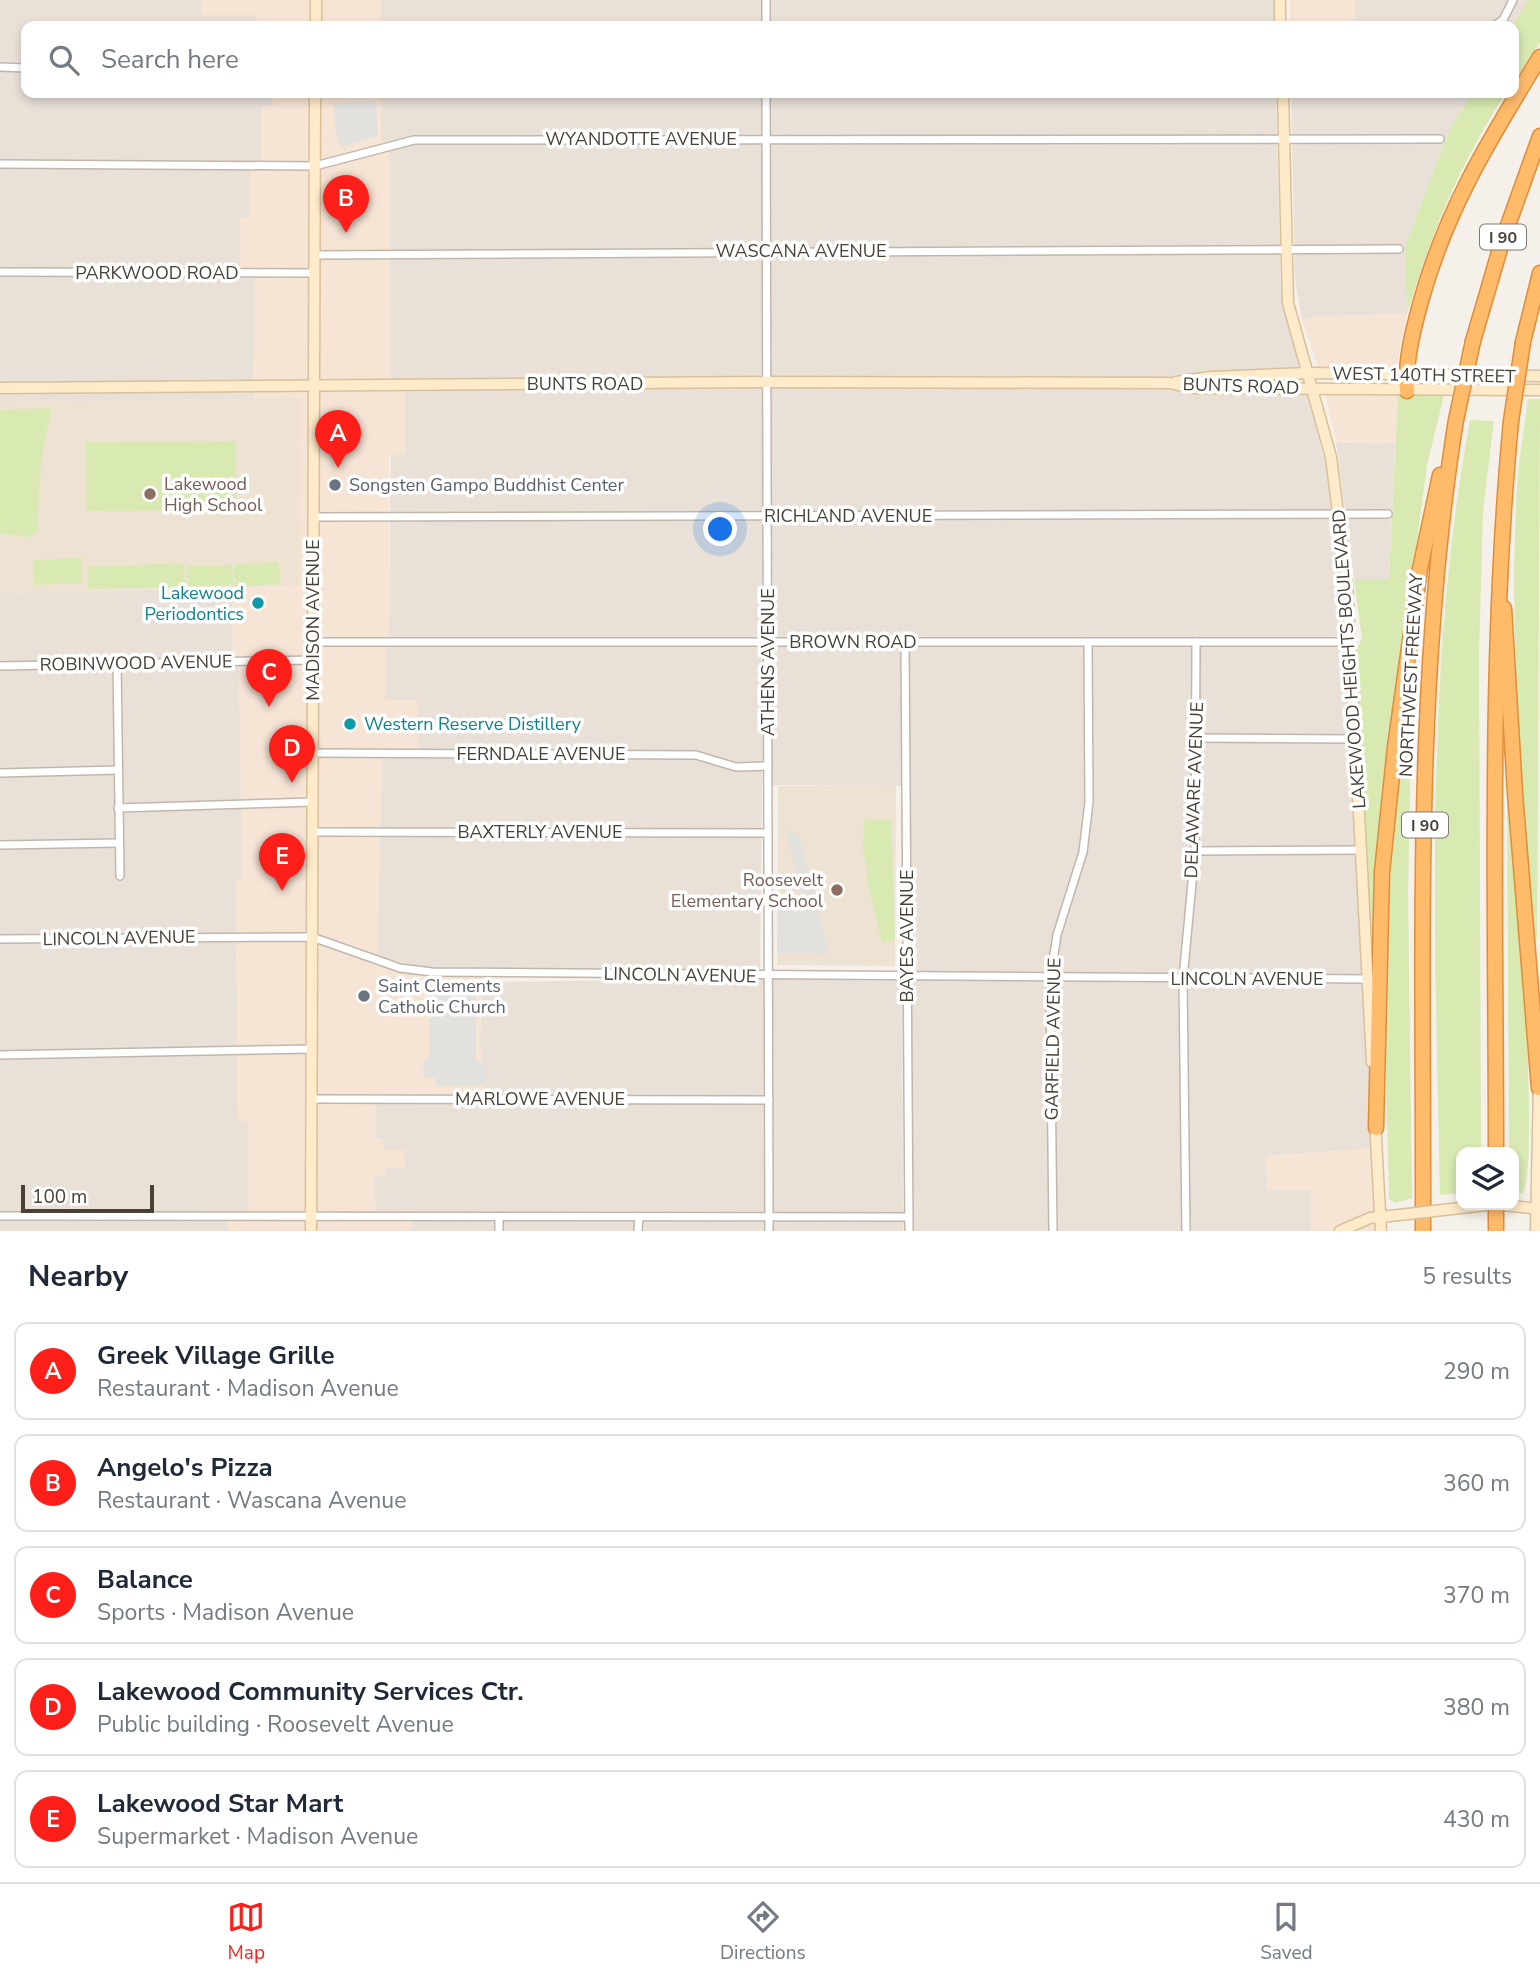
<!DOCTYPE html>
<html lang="en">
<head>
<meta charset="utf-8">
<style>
  :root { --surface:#fff; --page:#f6f6f7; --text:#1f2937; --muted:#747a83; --line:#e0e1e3; --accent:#fc1e19 }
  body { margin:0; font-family:"Nunito Sans",sans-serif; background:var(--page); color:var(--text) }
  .controls { position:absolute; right:21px; bottom:21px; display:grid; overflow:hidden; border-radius:14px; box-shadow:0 4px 10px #0003 }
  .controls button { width:63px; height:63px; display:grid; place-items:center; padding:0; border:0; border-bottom:2px solid var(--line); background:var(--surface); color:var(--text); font:35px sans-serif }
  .scale { position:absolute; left:21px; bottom:18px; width:133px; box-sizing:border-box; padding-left:7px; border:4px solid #494037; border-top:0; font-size:19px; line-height:24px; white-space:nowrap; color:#494037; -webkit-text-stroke:5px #fff; paint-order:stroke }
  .you { position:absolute; left:721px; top:530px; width:24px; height:24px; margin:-18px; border:5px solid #fff; border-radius:50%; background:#1a73e8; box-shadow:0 0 0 10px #1a73e833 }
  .badge { display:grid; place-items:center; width:46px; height:46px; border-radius:50%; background:var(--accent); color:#fff; font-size:23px; font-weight:700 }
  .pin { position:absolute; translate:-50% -58px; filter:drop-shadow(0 2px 4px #0008) }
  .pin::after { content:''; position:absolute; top:37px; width:24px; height:21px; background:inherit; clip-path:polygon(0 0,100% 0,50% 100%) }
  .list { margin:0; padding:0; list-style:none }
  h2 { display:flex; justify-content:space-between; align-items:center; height:91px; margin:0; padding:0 28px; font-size:30px }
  h2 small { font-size:23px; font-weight:400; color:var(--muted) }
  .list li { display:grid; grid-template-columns:46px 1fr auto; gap:21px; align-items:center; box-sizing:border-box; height:98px; margin:0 14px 14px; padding:0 14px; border:2px solid var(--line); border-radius:14px }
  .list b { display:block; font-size:26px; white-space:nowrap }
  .list p { margin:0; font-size:23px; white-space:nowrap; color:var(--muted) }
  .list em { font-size:23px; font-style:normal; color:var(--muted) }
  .icon { flex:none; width:38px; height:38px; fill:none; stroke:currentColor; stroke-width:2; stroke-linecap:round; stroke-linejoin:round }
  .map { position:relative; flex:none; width:1540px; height:1231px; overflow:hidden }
  .search { position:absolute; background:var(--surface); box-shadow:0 4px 10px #0003; left:21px; right:21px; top:21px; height:77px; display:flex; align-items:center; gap:18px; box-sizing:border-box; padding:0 24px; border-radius:14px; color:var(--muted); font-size:26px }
  .sheet { height:651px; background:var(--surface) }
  nav { display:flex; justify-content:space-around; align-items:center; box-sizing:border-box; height:98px; border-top:2px solid var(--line); background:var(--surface); font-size:19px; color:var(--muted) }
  nav a { display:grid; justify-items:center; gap:4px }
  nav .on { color:var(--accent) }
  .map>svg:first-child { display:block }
  .residential { fill:#e9e1d8 }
  .commercial { fill:#f6e4d5 }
  .education { fill:#eee3d3 }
  .green { fill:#d8e9b2 }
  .parking { fill:#e3e1de }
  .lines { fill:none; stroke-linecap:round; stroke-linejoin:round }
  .street-casing { stroke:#c1b6ac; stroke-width:10 }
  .secondary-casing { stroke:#d8c09b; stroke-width:13 }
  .highway-casing { stroke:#e08d39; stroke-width:17 }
  .street { stroke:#fff; stroke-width:7 }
  .secondary { stroke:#ffebc9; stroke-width:10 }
  .highway { stroke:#ffba6a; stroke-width:14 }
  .secondary-bridge-casing { stroke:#d8c09b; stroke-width:13; stroke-linecap:butt }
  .highway-bridge-casing { stroke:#e08d39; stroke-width:17; stroke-linecap:butt }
  .secondary-bridge { stroke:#ffebc9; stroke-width:10 }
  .highway-bridge { stroke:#ffba6a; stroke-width:14 }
  .worship-dot { fill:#6b7280; stroke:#fff; stroke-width:2.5 }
  .education-dot { fill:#8d6e63; stroke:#fff; stroke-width:2.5 }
  .culture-dot { fill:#0f9aa8; stroke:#fff; stroke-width:2.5 }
  .labels { text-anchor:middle; stroke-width:7; stroke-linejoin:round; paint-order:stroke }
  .shield { fill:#fff; stroke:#807973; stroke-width:2 }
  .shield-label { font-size:16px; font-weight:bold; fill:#494037 }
  .street-label { font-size:18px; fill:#494037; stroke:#fff }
  .education-label { font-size:18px; fill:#785e54; stroke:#fff; text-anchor:start }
  .worship-label { font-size:18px; fill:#5b616d; stroke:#fff; text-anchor:start }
  .culture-label { font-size:18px; fill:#0d838f; stroke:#fff; text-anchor:end }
</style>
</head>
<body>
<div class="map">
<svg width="1540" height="1231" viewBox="0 0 1540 1231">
  <rect width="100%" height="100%" fill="#f5f0ea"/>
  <g class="residential">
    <polygon points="0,0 201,0 202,15 256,15 256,26 26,26 26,93 273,93 273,106 261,107 261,164 250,164 250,217 240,218 256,270 253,399 0,402"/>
    <rect x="381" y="0" width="893" height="26"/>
    <polygon points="1355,0 1528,0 1512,26 1355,26"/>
    <polygon points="381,93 1276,93 1281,293 1328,474 1345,631 1374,1148 1266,1156 1311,1190 1311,1231 912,1231 909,786 772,785 772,761 734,762 699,753 418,751 385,700 385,640 389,639 391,382 389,141 381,143"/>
    <polygon points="1291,93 1472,93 1449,131 1405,246 1407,314 1321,316 1302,320 1295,281"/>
    <polygon points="1336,442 1395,443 1389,579 1354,579"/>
    <polygon points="232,588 233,656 239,656 242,880 236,881 238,1120 248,1121 248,1212 228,1212 228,1231 0,1231 0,593"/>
    <polygon points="382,756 699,759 762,772 760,972 441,972 377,956"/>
    <polygon points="902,977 903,1231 410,1231 415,1210 376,1212 373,1176 384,1176 385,1168 405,1168 383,1150 383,1139 375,1138 376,1104 485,1104 480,1043 482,982"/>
  </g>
  <g class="commercial">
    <polygon points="201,0 381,0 381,26 256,26 256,15 201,15"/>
    <rect x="1290" y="0" width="65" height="26"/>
    <polygon points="273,93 381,93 381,142 389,141 391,382 405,382 405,454 389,456 389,640 385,640 385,700 417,700 418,756 382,756 377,955 403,965 441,972 482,973 480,1043 485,1104 376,1104 375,1139 383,1139 384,1150 404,1150 405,1168 385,1168 384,1176 373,1176 376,1211 415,1210 410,1231 228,1231 228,1212 248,1212 248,1121 238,1121 236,880 242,879 239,657 233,656 232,588 298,586 300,399 253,399 256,271 240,271 240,218 250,217 250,164 261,163 261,107 273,106"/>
    <polygon points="1407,314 1396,369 1319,370 1302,320 1321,316"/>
    <polygon points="1325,394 1398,394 1395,443 1336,441"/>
    <polygon points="1374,1148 1377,1231 1311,1231 1311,1190 1267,1190 1266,1156"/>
  </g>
  <g class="education">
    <polygon points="300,398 299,586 0,593 0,402"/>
    <polygon points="778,786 896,786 895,966 777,965"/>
  </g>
  <g class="green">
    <polygon points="1528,0 1540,0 1540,42 1514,82 1512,26"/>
    <path d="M1472 93H1506C1460 162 1431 234 1407 314L1405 246 1449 131Z"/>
    <polygon points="1398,394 1444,395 1427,465 1412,579 1375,934 1371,934 1356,649 1362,639 1354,579 1389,579"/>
    <path d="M1528 399H1540L1537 939H1532C1523 789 1508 638 1517 488 1519 458 1524 428 1528 399Z"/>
    <polygon points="51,408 41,463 37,533 29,537 0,533 0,410"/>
    <path d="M1470 420 1494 421 1483 511 1479 654 1481 1152H1461V1193L1440 1195C1435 937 1423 674 1470 420Z"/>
    <polygon points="236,441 236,510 87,511 86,442"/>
    <polygon points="81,558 82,583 34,585 33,560"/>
    <polygon points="279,562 280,584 235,586 234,564"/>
    <polygon points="184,563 185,587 88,589 88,567"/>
    <polygon points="232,565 233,585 188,587 187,566"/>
    <polygon points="1410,686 1412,686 1408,894 1412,1198 1395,1203 1389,1199 1383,954 1391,826"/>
    <path d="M1512 793C1516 849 1540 1165 1523 1193H1514V1152H1509L1507 794Z"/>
    <polygon points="864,819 891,820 895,940 882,943 866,877 868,874 863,851"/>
  </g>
  <g class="parking">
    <polygon points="376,101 378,136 342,147 337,142 333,103"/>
    <polygon points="786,830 799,834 829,954 777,953 778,905 812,905 809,895 800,892"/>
    <polygon points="429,992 476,992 476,1062 484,1063 483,1086 437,1086 436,1078 424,1078 423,1060 429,1060"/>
  </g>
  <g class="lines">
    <defs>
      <g id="street">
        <polyline points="766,0 766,26"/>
        <polyline points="1494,26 1503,20 1513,0"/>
        <polyline points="0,67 26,68"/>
        <polyline points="766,93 769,1231"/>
        <polyline points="0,164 315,166 414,140 1440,139"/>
        <polyline points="315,255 1399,249"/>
        <polyline points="0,272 315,273"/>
        <polyline points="314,517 1388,514"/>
        <polyline points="313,642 1350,642"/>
        <polyline points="905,642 909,1231"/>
        <polyline points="117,662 120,876"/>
        <polyline points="0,666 313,660"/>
        <polyline points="1198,738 1356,739"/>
        <polyline points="313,753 696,755 736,767 768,766"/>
        <polyline points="0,773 118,770"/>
        <polyline points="118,808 313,802"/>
        <polyline points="313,832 768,833"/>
        <polyline points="0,845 119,843"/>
        <polyline points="1195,851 1361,850"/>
        <polyline points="0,939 312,937 400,968 432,972 1366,979"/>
        <polyline points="0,1055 312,1049"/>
        <polyline points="312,1099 769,1100"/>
        <polyline points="0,1216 909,1217"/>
        <polyline points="499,1231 499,1217"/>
        <polyline points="638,1231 639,1217"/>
        <polyline points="1053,1231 1050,979 1057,935 1083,852 1089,802 1088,642"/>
        <polyline points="1186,1231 1183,979 1195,851 1196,642"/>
      </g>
      <g id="secondary">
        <polyline points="1280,0 1280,26"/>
        <polyline points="316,26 316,0"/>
        <polyline points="1283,93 1288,303 1331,457 1347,584 1372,1062"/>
        <polyline points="1176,382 1211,377 1308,373 1540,376"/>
        <polyline points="0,388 762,382 1170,383 1191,388 1540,390"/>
        <polyline points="1375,1120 1381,1231"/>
        <polyline points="1502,1205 1540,1209"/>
        <polyline points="311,1231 315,93"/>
        <polyline points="1340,1231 1370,1218 1399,1215"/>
        <polyline points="1536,1231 1539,1083"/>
      </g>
      <g id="highway">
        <polyline points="1473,341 1502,242 1540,136"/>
        <polyline points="1523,342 1540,273"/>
        <path d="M1407 391C1405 361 1413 330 1421 301 1447 207 1490 139 1540 57"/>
        <polyline points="1504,608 1515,793 1539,1088"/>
        <polyline points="1376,1128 1382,872 1395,747 1420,569 1440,475"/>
        <path d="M1496 1152C1496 909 1488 664 1511 421"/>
        <path d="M1423 1231C1424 961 1413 687 1456 420"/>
        <polyline points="1496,1231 1496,1205"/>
      </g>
    </defs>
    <use href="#street" class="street-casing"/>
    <use href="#secondary" class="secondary-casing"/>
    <use href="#highway" class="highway-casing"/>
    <use href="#street" class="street"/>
    <use href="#secondary" class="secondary"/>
    <use href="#highway" class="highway"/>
    <defs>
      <polyline id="secondary-bridge" points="1399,1215 1487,1205"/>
      <g id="highway-bridge">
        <polyline points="1456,420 1473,341"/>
        <polyline points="1511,421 1523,342"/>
      </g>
    </defs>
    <use href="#secondary-bridge" class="secondary-bridge-casing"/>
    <use href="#highway-bridge" class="highway-bridge-casing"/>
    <use href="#secondary-bridge" class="secondary-bridge"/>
    <use href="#highway-bridge" class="highway-bridge"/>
  </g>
  <g class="worship-dot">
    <circle cx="335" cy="485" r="7"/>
    <circle cx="364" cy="996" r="7"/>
  </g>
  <g class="education-dot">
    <circle cx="150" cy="494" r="7"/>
    <circle cx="837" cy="890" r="7"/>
  </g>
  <g class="culture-dot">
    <circle cx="258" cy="603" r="7"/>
    <circle cx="350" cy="724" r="7"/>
  </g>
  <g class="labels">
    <g class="shield">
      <rect x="1480" y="224.5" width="46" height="25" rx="5"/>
      <rect x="1402" y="812.5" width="46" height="25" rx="5"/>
    </g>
    <g class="shield-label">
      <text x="1503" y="243">I 90</text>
      <text x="1425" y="831">I 90</text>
    </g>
    <g class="street-label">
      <text x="641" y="145">WYANDOTTE AVENUE</text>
      <text x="801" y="257">WASCANA AVENUE</text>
      <text x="157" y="279">PARKWOOD ROAD</text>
      <text transform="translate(1424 375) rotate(1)" y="6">WEST 140TH STREET</text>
      <text x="585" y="390">BUNTS ROAD</text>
      <text transform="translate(1241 386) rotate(2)" y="6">BUNTS ROAD</text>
      <text x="848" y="522">RICHLAND AVENUE</text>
      <text transform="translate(313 620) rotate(-90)" y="6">MADISON AVENUE</text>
      <text x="853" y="648">BROWN ROAD</text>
      <text transform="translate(1349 659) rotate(-94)" y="6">LAKEWOOD HEIGHTS BOULEVARD</text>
      <text transform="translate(768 662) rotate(-90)" y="6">ATHENS AVENUE</text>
      <text transform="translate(136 663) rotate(-1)" y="6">ROBINWOOD AVENUE</text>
      <text transform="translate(1411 675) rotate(-87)" y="6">NORTHWEST FREEWAY</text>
      <text x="541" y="760">FERNDALE AVENUE</text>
      <text transform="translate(1194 790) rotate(-88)" y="6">DELAWARE AVENUE</text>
      <text x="540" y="838">BAXTERLY AVENUE</text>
      <text transform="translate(907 936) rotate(-90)" y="6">BAYES AVENUE</text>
      <text transform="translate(119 938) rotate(-1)" y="6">LINCOLN AVENUE</text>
      <text transform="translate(680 975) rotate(1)" y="6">LINCOLN AVENUE</text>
      <text x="1247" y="985">LINCOLN AVENUE</text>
      <text transform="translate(1053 1039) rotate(-89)" y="6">GARFIELD AVENUE</text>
      <text x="540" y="1105">MARLOWE AVENUE</text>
    </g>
    <g class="education-label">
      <text x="164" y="490">Lakewood<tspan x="164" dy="21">High School</tspan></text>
      <text x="823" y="886" text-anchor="end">Roosevelt<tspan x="823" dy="21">Elementary School</tspan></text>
    </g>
    <g class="worship-label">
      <text x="349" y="491">Songsten Gampo Buddhist Center</text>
      <text x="378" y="992">Saint Clements<tspan x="378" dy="21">Catholic Church</tspan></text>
    </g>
    <g class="culture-label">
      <text x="244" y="599">Lakewood<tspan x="244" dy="21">Periodontics</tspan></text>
      <text x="364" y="730" text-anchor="start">Western Reserve Distillery</text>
    </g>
  </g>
</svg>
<div class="controls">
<button><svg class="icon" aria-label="layers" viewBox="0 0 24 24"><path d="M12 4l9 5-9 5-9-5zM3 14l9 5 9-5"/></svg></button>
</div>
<div class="scale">100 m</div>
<div class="you"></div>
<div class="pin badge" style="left:338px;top:468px">A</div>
<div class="pin badge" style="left:346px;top:233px">B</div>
<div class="pin badge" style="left:269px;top:707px">C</div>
<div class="pin badge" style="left:292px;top:783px">D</div>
<div class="pin badge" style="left:282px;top:891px">E</div>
<div class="search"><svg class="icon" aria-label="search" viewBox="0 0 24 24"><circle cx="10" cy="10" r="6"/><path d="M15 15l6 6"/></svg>Search here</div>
</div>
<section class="sheet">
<h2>Nearby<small>5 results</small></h2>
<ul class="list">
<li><span class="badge">A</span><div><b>Greek Village Grille</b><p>Restaurant · Madison Avenue</p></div><em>290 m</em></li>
<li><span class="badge">B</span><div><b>Angelo's Pizza</b><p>Restaurant · Wascana Avenue</p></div><em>360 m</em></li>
<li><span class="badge">C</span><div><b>Balance</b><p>Sports · Madison Avenue</p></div><em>370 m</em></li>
<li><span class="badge">D</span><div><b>Lakewood Community Services Ctr.</b><p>Public building · Roosevelt Avenue</p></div><em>380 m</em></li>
<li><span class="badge">E</span><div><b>Lakewood Star Mart</b><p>Supermarket · Madison Avenue</p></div><em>430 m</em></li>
</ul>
</section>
<nav>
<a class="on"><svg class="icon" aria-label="map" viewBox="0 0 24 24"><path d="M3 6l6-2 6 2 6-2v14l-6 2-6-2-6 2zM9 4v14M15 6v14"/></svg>Map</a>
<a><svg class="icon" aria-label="directions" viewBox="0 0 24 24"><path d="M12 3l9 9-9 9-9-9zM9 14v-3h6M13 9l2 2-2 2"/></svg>Directions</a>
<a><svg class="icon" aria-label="saved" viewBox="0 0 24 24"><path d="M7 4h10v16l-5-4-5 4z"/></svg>Saved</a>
</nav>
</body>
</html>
